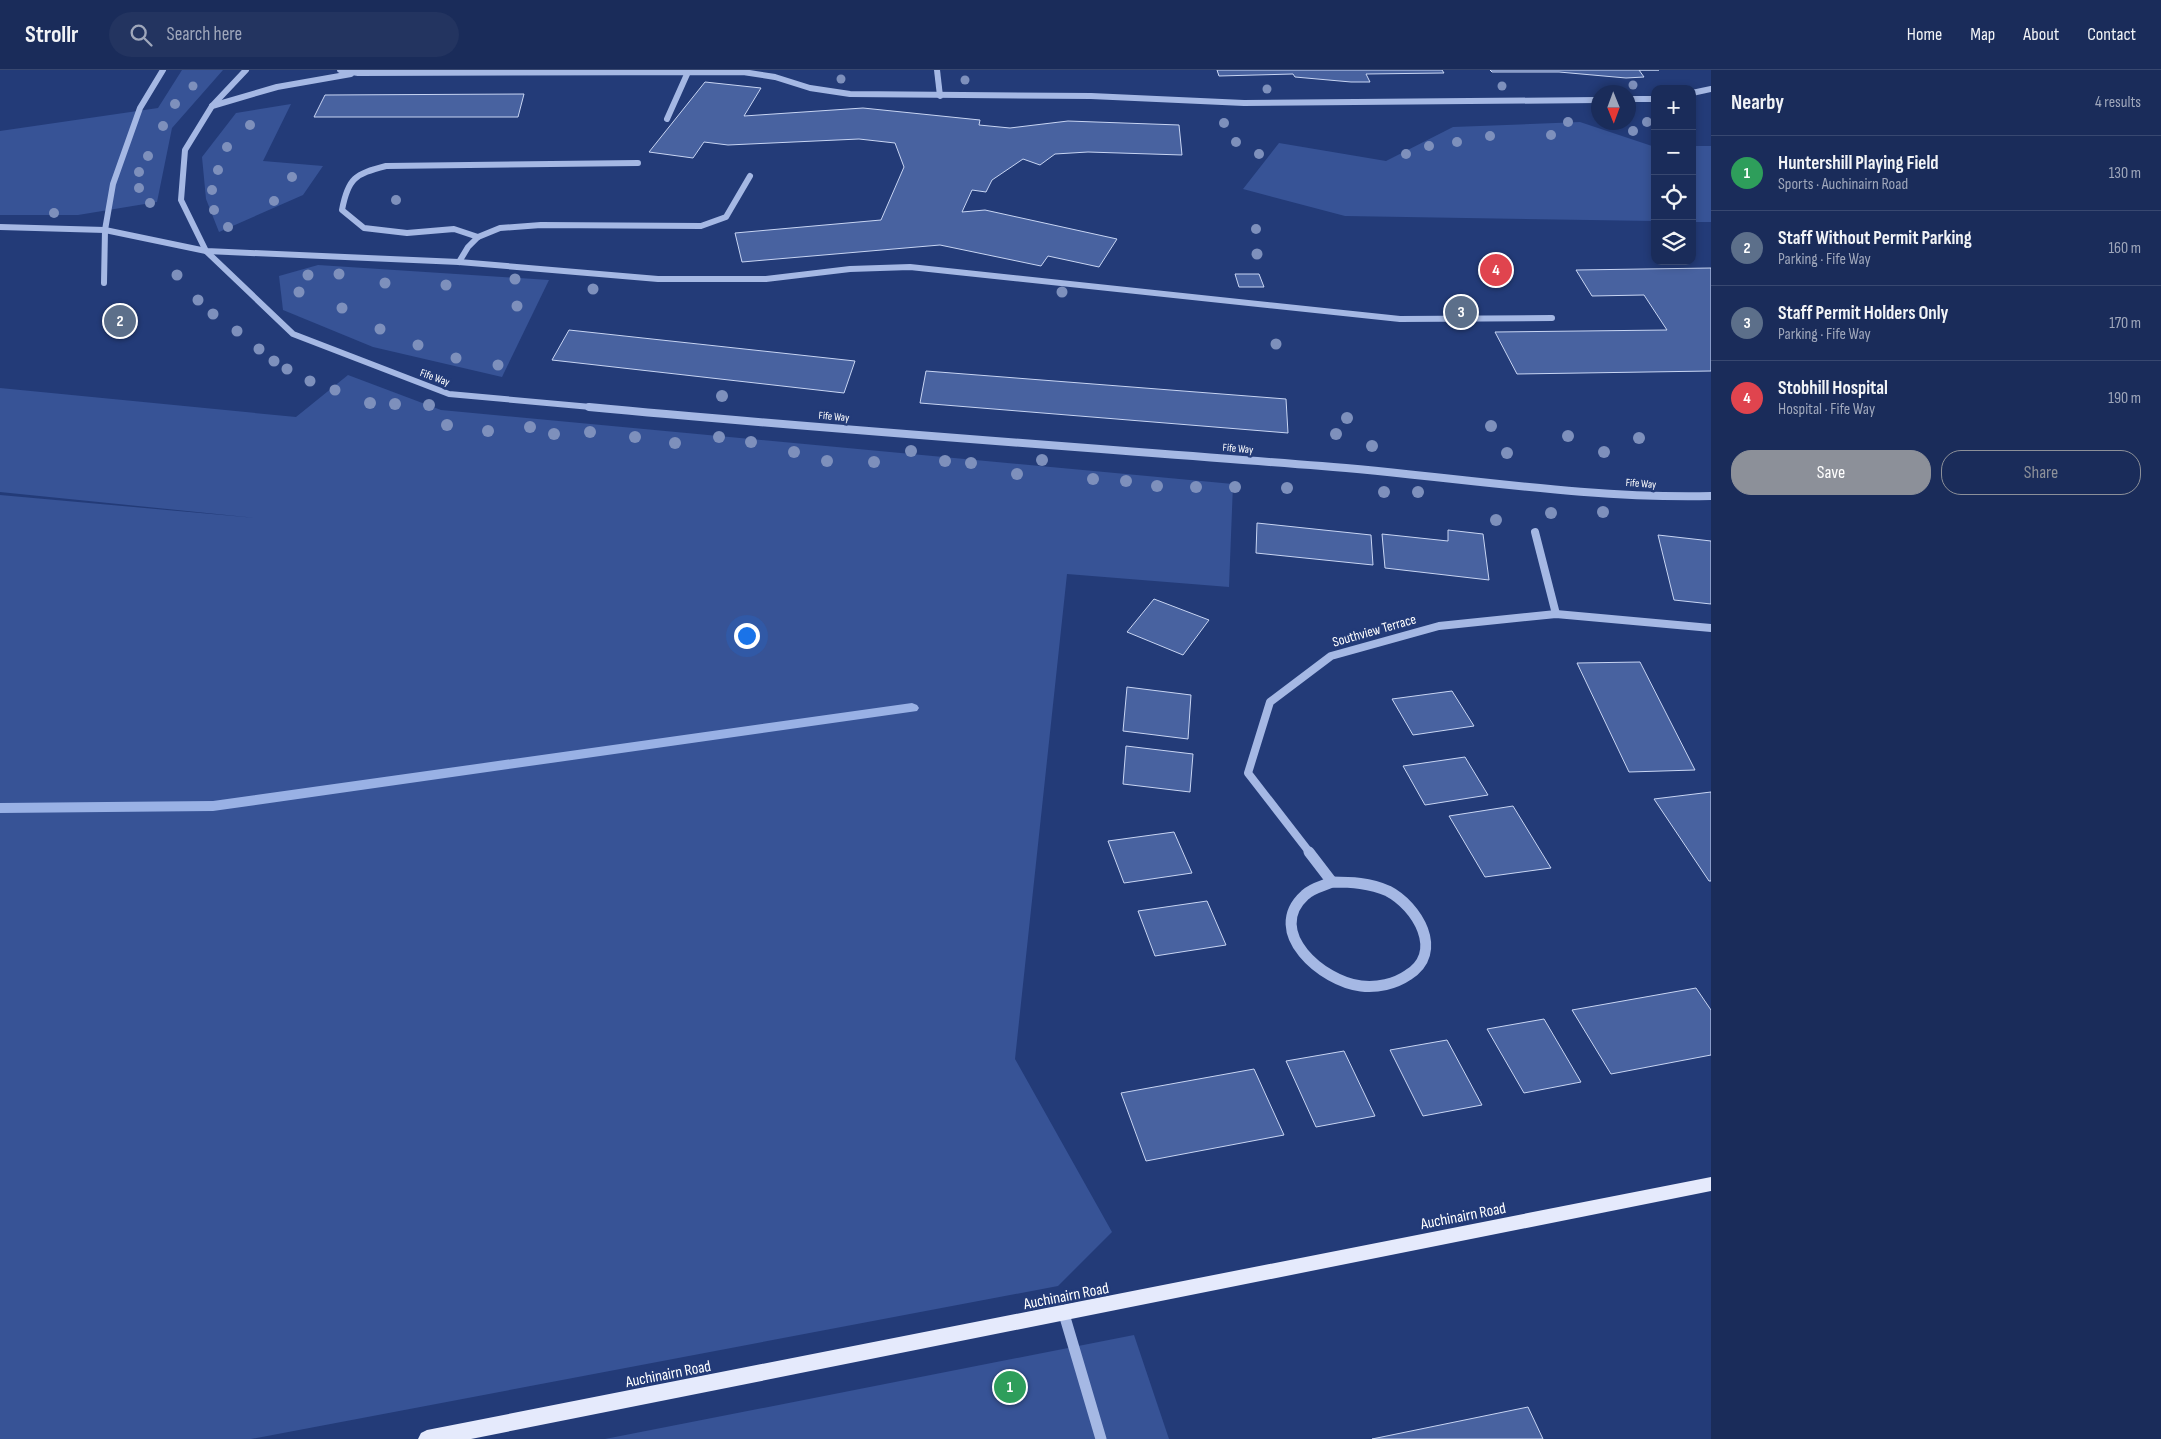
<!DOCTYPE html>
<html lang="en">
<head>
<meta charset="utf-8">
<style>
  :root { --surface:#1a2c5a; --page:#233460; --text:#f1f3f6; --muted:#9fa7bb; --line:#384870; --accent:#8c9099 }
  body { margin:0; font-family:"Sofia Sans Condensed",sans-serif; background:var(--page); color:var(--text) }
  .controls { position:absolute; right:15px; top:15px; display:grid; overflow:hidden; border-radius:10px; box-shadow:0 2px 8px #0003 }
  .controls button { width:45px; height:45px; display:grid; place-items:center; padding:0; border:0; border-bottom:1px solid var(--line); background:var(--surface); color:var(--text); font:25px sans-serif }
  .compass { position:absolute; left:1591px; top:15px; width:45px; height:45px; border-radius:50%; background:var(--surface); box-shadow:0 2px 8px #0003; rotate:179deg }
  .you { position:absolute; left:746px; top:565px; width:18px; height:18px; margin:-12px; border:4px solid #fff; border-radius:50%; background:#1a73e8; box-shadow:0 0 0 8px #1a73e833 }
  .badge { display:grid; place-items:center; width:32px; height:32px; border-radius:50%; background:var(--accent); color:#fff; font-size:16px; font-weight:700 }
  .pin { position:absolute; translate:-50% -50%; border:2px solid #fff; box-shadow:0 1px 5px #0006 }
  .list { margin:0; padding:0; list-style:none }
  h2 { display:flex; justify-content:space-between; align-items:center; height:65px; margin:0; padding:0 20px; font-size:21px }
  h2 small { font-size:16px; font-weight:400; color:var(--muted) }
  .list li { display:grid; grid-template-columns:32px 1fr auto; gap:15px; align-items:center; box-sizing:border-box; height:75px; padding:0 20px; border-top:1px solid var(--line) }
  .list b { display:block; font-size:19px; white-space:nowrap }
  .list p { margin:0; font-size:16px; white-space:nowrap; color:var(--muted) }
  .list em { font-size:16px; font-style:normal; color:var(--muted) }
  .actions { display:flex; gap:10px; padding:15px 20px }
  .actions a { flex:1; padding:11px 0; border:1px solid var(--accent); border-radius:20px; text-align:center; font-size:18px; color:var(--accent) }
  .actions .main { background:var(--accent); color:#fff }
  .icon { flex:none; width:28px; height:28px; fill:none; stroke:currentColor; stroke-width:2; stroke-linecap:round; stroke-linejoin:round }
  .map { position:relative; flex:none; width:1711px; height:1369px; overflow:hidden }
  header { display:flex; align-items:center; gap:30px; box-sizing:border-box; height:70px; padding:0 25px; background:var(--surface); border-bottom:1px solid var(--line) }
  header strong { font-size:24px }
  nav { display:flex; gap:28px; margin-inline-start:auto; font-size:18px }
  .search { width:350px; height:45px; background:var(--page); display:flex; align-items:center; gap:12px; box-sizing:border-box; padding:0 18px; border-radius:28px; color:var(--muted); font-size:19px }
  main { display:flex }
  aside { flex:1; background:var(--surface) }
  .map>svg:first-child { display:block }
  .green { fill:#375396 }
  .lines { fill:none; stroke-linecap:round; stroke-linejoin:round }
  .stream { fill:#99b1e5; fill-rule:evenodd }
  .building { fill:#4862a0; stroke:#c8d5f3 }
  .minor-far2 { stroke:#a5b8e4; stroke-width:6 }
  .minor-far1 { stroke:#a5b8e4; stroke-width:8 }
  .minor { stroke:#a5b8e4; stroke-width:11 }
  .major { fill:#e5eafc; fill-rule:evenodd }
  .tree { fill:#7e90bc }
  .labels { text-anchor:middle; stroke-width:5; stroke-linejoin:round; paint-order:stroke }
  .far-street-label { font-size:11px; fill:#fff; stroke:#233b78 }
  .street-label { font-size:14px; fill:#fff; stroke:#233b78 }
  .near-street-label { font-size:16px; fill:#fff; stroke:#233b78 }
</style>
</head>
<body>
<header>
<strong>Strollr</strong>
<div class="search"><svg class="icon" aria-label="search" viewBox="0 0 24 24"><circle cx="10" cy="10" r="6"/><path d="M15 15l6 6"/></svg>Search here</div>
<nav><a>Home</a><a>Map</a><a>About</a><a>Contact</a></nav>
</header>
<main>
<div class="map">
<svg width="1711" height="1369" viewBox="0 0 1711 1369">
  <rect width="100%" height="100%" fill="#233b78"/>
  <g class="green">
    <polygon points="182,0 223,0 172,58 157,132 78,145 0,145 0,61 158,38"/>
    <polygon points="291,34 263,91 323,96 303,125 219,162 206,129 202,87 236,43"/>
    <polygon points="1580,52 1655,77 1655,151 1345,146 1243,119 1279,73 1386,91 1453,57"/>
    <rect x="1692" y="76" width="19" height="76"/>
    <polygon points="318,195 549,210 502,307 373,277 283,240 279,206"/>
    <polygon points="348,305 441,340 1233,414 1229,517 1067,504 1015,989 1112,1162 1058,1216 251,1369 0,1369 0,425 256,448 0,422 0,318 296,347"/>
    <polygon points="1134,1265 1169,1369 605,1369"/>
  </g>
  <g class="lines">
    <polygon class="stream" points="912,633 917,635 919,638 917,641 213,741 0,743 0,733 213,731"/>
  </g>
  <g class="building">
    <polygon points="1217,0 1442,0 1444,3 1366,4 1370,12 1351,12 1295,7 1293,4 1219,6"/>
    <polygon points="1490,0 1659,0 1639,0 1644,7 1626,8 1559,2 1492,2"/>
    <polygon points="705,12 761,18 744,46 863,38 980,50 979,55 1010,58 1068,51 1179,55 1182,85 1088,82 1055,84 1040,95 1023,89 992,110 986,122 972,120 962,142 985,140 1117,169 1099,197 1048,186 1041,196 940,175 742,192 735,163 881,150 904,97 895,73 859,69 728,75 704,72 693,88 649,82"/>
    <polygon points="524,24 518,47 314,47 325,25"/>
    <polygon points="1711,198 1711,301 1517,304 1495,262 1667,260 1644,225 1592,226 1576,200"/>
    <polygon points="1235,204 1259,204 1264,217 1239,217"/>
    <polygon points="569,260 855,291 844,323 552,290"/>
    <polygon points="926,301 1286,329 1288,363 920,333"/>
    <polygon points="1257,453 1371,465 1373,495 1256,483"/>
    <polygon points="1448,460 1483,464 1489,510 1385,498 1382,464 1448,471"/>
    <polygon points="1658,465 1711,471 1711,534 1674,530"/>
    <polygon points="1154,529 1209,550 1183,585 1127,562"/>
    <polygon points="1640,592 1695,700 1629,702 1577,593"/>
    <polygon points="1127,617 1191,625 1188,669 1123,661"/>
    <polygon points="1452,621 1474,656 1413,665 1392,629"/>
    <polygon points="1126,676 1193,684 1190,722 1123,714"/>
    <polygon points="1465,687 1488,725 1425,735 1403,696"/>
    <polygon points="1711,722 1711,811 1709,811 1654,729"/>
    <polygon points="1513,736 1551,798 1485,807 1449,746"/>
    <polygon points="1174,762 1192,803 1124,813 1108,771"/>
    <polygon points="1207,831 1226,875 1155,886 1138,841"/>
    <polygon points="1696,918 1711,940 1711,985 1611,1004 1572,940"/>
    <polygon points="1544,949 1581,1012 1524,1023 1487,959"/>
    <polygon points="1447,970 1482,1035 1423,1046 1390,980"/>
    <polygon points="1344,981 1375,1046 1316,1057 1286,991"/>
    <polygon points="1254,999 1284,1065 1146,1091 1121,1023"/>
    <polygon points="1528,1337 1543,1369 1372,1369"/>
  </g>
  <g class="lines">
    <g class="minor-far2">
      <polyline points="246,0 212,36 185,80 181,130 206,181 293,264 449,324 602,338"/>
      <polyline points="340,0 358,3 743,2 775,7 810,18 850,24 1091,26 1244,33 1598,30"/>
      <polyline points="937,0 940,26"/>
      <polyline points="1692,23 1711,19"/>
      <polyline points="1628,29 1655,29"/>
      <polyline points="212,36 277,17 351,4"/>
      <polyline points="667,49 688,2"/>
      <polyline points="0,157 105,160 206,181 459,192 658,209 766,209 850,199 910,197 1400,249 1552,248"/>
      <path d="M478 167 454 159 407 163 364 158 342 140C348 108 355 104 386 96L638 93"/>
      <polyline points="459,192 468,177 478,167 500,158 541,155 701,156 726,147 750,106"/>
      <polyline points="104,213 105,160 113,114 140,38 163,0"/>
    </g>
    <g class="minor-far1">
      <path d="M589 337C833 360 1078 377 1322 396 1451 406 1581 429 1711 426"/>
      <polyline points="1535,462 1556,544"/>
      <polyline points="1310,783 1248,703 1270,632 1331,586 1439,556 1556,544 1711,558"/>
    </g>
    <g class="minor">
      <polyline points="1309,782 1332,812"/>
      <path d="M1332 812C1351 812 1370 813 1388 821 1417 836 1445 882 1408 905 1395 914 1377 918 1361 916 1323 912 1264 862 1305 825 1312 818 1323 816 1332 812Z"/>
      <polyline points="1064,1244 1101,1369"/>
    </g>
    <polygon class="major" points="1711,1107 1711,1121 471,1369 418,1369 421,1363 427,1360"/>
  </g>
  <g class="tree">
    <circle cx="841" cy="9" r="4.5"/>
    <circle cx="965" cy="10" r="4.5"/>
    <circle cx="1633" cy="15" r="4.5"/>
    <circle cx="193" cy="16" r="4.5"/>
    <circle cx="1502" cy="16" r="4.5"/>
    <circle cx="1267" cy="19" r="4.5"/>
    <circle cx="175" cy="34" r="5"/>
    <circle cx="1568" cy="52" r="5"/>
    <circle cx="1647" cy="52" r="5"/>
    <circle cx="1224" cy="53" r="5"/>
    <circle cx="250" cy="55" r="5"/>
    <circle cx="163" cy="56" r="5"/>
    <circle cx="1633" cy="61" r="5"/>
    <circle cx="1551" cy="65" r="5"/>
    <circle cx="1490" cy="66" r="5"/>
    <circle cx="1236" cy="72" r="5"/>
    <circle cx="1457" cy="72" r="5"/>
    <circle cx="1429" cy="76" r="5"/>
    <circle cx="227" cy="77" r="5"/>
    <circle cx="1259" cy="84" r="5"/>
    <circle cx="1406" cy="84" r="5"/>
    <circle cx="148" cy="86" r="5"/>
    <circle cx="218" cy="100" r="5"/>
    <circle cx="139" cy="102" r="5"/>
    <circle cx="292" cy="107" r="5"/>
    <circle cx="139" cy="118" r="5"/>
    <circle cx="212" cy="120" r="5"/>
    <circle cx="396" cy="130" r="5"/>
    <circle cx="274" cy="131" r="5"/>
    <circle cx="150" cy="133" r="5"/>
    <circle cx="214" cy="140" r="5"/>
    <circle cx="54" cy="143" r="5"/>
    <circle cx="228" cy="157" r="5"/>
    <circle cx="1256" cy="159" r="5"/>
    <circle cx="1257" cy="184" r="5.5"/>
    <circle cx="339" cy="204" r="5.5"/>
    <circle cx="177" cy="205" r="5.5"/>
    <circle cx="308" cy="205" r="5.5"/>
    <circle cx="515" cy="209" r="5.5"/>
    <circle cx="385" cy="213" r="5.5"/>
    <circle cx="446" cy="215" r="5.5"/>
    <circle cx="593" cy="219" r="5.5"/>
    <circle cx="299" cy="222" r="5.5"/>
    <circle cx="1062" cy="222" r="5.5"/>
    <circle cx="198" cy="230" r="5.5"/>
    <circle cx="517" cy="236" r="5.5"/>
    <circle cx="342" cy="238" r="5.5"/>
    <circle cx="213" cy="244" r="5.5"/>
    <circle cx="380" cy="259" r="5.5"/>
    <circle cx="237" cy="261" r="5.5"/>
    <circle cx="1276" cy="274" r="5.5"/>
    <circle cx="418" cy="275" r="5.5"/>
    <circle cx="259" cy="279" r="5.5"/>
    <circle cx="456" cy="288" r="5.5"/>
    <circle cx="274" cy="291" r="5.5"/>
    <circle cx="498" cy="295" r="5.5"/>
    <circle cx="287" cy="299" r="5.5"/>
    <circle cx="310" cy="311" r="5.5"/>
    <circle cx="335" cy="320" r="5.5"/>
    <circle cx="722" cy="326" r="6"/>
    <circle cx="370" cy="333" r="6"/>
    <circle cx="395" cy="334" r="6"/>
    <circle cx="429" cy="335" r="6"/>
    <circle cx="1347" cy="348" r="6"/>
    <circle cx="447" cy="355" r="6"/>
    <circle cx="1491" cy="356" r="6"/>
    <circle cx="530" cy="357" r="6"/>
    <circle cx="488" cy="361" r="6"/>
    <circle cx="590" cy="362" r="6"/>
    <circle cx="554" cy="364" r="6"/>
    <circle cx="1336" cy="364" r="6"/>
    <circle cx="1568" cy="366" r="6"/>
    <circle cx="635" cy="367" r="6"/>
    <circle cx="719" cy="367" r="6"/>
    <circle cx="1639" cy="368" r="6"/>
    <circle cx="751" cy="372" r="6"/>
    <circle cx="675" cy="373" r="6"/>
    <circle cx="1372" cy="376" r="6"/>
    <circle cx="911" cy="381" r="6"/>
    <circle cx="794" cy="382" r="6"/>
    <circle cx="1604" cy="382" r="6"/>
    <circle cx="1507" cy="383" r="6"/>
    <circle cx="1042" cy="390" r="6"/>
    <circle cx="827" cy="391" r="6"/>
    <circle cx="945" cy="391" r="6"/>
    <circle cx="874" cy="392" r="6"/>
    <circle cx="971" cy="393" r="6"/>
    <circle cx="1017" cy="404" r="6"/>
    <circle cx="1093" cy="409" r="6"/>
    <circle cx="1126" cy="411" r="6"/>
    <circle cx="1157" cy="416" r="6"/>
    <circle cx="1196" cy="417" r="6"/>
    <circle cx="1235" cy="417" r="6"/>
    <circle cx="1287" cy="418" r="6"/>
    <circle cx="1384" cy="422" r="6"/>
    <circle cx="1418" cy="422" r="6"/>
    <circle cx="1603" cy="442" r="6"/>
    <circle cx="1551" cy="443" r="6"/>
    <circle cx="1496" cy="450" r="6"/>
  </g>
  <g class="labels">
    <g class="far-street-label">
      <text transform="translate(435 307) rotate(20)" y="4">Fife Way</text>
      <text transform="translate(834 346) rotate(5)" y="4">Fife Way</text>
      <text transform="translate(1238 378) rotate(5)" y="4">Fife Way</text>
      <text transform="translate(1641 413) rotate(4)" y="4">Fife Way</text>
    </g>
    <g class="street-label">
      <text transform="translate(1374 560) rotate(-16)" y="5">Southview Terrace</text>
    </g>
    <g class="near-street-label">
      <text transform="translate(1463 1145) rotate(-11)" y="6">Auchinairn Road</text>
      <text transform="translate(1066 1225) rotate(-11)" y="6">Auchinairn Road</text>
      <text transform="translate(668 1303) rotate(-11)" y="6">Auchinairn Road</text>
    </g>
  </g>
</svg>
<div class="controls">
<button>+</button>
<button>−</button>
<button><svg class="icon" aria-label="locate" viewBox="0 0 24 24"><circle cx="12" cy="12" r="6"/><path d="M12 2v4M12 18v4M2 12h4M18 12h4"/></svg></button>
<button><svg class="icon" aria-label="layers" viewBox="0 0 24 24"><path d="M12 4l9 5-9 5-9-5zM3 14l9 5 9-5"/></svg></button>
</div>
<svg class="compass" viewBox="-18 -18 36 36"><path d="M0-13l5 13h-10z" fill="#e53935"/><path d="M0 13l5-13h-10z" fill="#9fa7bb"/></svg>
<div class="you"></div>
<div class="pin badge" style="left:1010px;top:1317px;background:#2e9e5b">1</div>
<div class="pin badge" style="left:120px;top:251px;background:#5c6f8a">2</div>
<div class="pin badge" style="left:1461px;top:242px;background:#5c6f8a">3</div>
<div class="pin badge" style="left:1496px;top:200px;background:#e0444e">4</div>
</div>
<aside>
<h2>Nearby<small>4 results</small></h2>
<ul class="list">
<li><span class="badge" style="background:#2e9e5b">1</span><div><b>Huntershill Playing Field</b><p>Sports · Auchinairn Road</p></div><em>130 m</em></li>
<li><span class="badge" style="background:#5c6f8a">2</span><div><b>Staff Without Permit Parking</b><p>Parking · Fife Way</p></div><em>160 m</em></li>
<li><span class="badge" style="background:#5c6f8a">3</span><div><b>Staff Permit Holders Only</b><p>Parking · Fife Way</p></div><em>170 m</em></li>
<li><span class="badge" style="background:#e0444e">4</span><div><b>Stobhill Hospital</b><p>Hospital · Fife Way</p></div><em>190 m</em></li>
</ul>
<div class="actions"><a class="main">Save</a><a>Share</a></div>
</aside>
</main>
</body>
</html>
